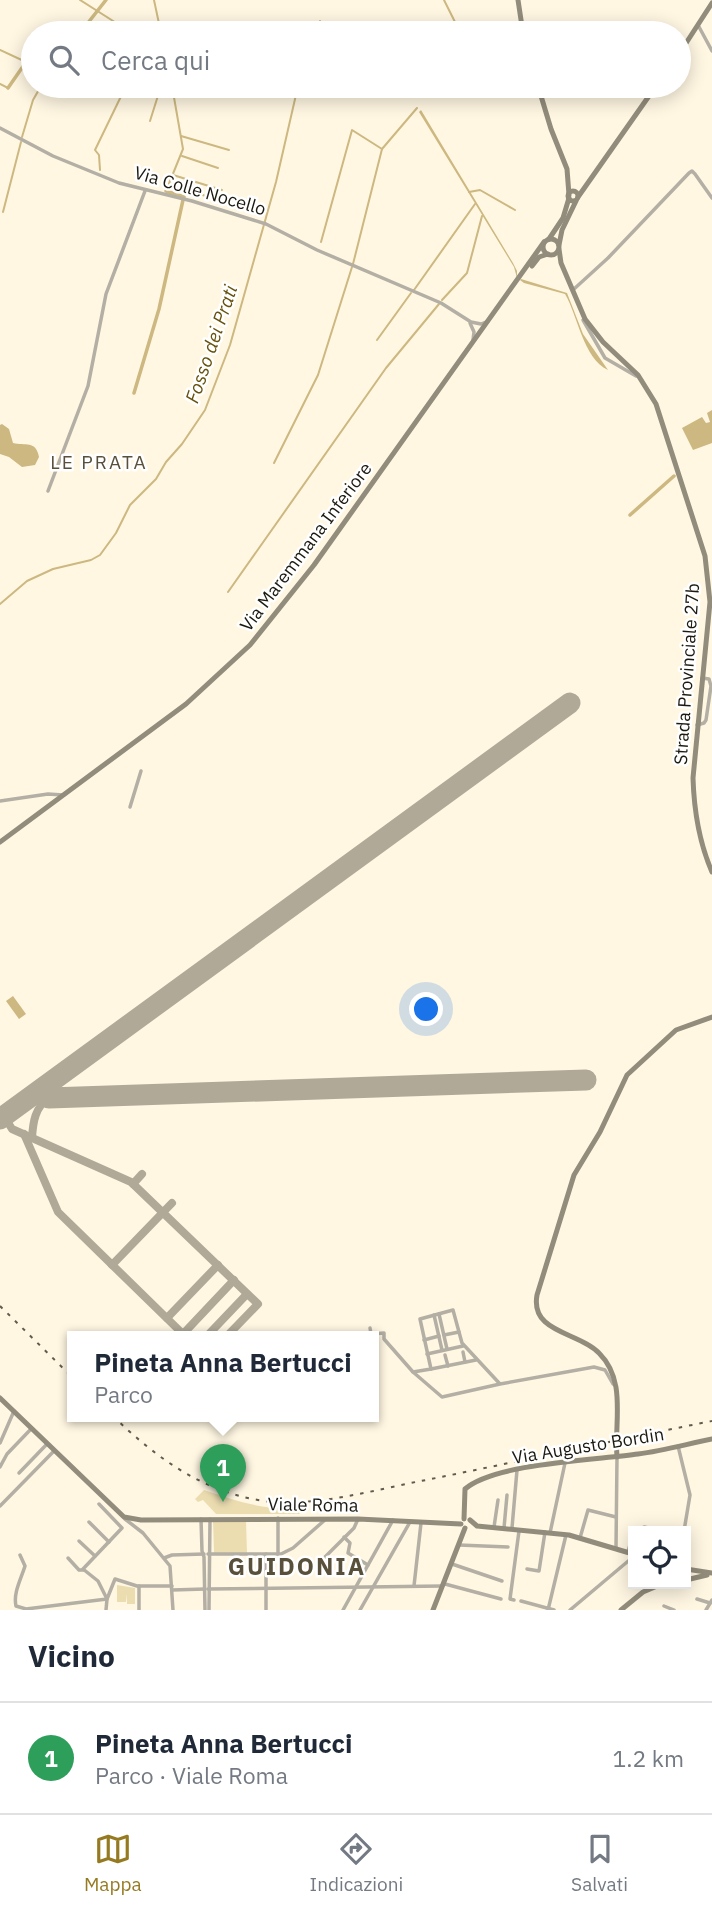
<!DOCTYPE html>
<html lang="it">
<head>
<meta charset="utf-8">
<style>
  :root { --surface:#fff; --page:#f2f2f3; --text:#1f2937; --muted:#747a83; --line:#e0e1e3; --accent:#967a22 }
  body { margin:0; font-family:"IBM Plex Sans",sans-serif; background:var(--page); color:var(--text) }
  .controls { position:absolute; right:21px; bottom:21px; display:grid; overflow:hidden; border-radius:0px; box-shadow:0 4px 18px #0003 }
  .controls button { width:63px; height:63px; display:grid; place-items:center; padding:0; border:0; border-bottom:2px solid var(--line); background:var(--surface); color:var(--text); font:35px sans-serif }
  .you { position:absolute; left:427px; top:1010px; width:24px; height:24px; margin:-18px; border:5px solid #fff; border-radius:50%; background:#1a73e8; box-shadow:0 0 0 10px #1a73e833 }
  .badge { display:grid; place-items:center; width:46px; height:46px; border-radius:50%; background:var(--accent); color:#fff; font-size:23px; font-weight:700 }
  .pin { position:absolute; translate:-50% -58px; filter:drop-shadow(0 2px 4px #0008) }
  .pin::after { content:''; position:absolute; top:37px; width:24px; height:21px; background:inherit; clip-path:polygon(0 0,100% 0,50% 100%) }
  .popup { position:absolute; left:67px; top:1331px; width:312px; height:91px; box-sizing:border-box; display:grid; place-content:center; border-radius:0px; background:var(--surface); filter:drop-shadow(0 2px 5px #0005); font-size:23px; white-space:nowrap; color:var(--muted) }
  .popup b { font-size:26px; color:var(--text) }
  .popup::after { content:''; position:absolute; left:50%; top:100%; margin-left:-14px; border:14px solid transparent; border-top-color:var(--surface) }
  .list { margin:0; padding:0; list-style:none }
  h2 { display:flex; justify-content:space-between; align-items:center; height:91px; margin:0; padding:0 28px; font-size:30px }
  h2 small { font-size:23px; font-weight:400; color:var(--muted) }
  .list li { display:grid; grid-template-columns:46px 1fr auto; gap:21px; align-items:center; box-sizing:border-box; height:112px; padding:0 28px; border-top:2px solid var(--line) }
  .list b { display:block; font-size:26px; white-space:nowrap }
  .list p { margin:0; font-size:23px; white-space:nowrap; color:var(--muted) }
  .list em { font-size:23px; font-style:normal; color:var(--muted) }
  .icon { flex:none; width:38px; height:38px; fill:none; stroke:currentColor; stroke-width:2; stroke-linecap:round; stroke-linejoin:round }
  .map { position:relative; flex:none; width:712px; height:1610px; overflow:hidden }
  .search { position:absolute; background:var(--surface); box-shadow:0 4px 18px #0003; left:21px; right:21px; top:21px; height:77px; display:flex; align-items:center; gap:18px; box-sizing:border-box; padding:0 24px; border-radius:38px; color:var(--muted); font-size:26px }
  .sheet { height:203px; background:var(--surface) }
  nav { display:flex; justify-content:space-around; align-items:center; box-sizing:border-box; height:98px; border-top:2px solid var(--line); background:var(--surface); font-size:19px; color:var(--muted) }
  nav a { display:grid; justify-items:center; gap:4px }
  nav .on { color:var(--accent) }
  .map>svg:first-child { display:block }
  .green { fill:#ecddb1 }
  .water { fill:#ccb880 }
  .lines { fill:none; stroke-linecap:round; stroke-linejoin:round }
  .stream { stroke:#ccb880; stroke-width:2 }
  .canal { stroke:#ccb880; stroke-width:3.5 }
  .taxiway { stroke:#b0a998; stroke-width:8 }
  .runway { stroke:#b0a998; stroke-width:21 }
  .street { stroke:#b3afa4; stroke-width:3.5 }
  .secondary { stroke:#928c7c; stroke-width:5 }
  .rail { stroke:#605b4e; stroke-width:2; stroke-dasharray:3.5 7; stroke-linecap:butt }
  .labels { text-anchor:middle; stroke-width:5; stroke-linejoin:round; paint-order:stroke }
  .street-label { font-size:18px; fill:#1c1910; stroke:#fff }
  .water-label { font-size:19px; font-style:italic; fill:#67520d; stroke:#fff }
  .neighbourhood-label { font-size:19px; letter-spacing:2px; fill:#58503a; stroke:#fff }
  .district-label { font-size:24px; font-weight:bold; letter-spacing:2px; fill:#58503a; stroke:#fff }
</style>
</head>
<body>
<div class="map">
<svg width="712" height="1610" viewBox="0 0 712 1610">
  <rect width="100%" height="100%" fill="#fff7e2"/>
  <g class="green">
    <path d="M204 1490C233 1500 264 1511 295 1507L300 1514H216L203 1500 198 1502 195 1499Z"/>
    <polygon points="213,1521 246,1521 247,1553 214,1553"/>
    <polygon points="117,1585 135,1588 135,1604 127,1604 127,1594 126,1602 117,1602"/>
  </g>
  <g class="water">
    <polygon points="421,110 513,263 517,271 517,278 514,267 419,112"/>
    <path d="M521 279 567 293 583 334 608 370C583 358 578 316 565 294L524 283 520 280Z"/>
    <polygon points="712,410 712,443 693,450 682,428 702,417 706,423 710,422 707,413"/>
    <path d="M2 424 9 429 13 443C25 446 36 440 39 457L35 465 22 467 9 457 0 454V425Z"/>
    <polygon points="13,996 26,1014 19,1019 6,1001"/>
  </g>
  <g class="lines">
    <g class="stream">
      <polyline points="80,0 132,33"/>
      <polyline points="154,0 161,33"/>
      <polyline points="444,0 456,24 456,33"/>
      <polyline points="316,33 320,21"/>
      <polyline points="0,50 26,62"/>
      <polyline points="0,84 8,88"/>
      <polyline points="150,121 161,86"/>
      <polyline points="181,136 229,150"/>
      <polyline points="22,137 33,100 41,86"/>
      <polyline points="182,156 218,168"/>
      <polyline points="100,170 99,155 95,150 126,86"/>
      <polyline points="173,175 222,190"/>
      <polyline points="170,185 219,200"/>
      <polyline points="166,191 183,149 172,86"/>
      <polyline points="469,192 480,190 515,210"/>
      <polyline points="3,212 21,142"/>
      <polyline points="321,242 352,130 382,149"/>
      <polyline points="353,264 382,149 417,108"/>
      <polyline points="414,290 475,204"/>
      <polyline points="442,300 467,273 482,216"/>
      <polyline points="377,340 411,293"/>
      <polyline points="274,463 318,375 352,267"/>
      <polyline points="228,592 386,368 439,304"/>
      <polyline points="0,604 27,581 53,569 91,560 100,555 116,533 130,505 156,479 166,462 182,444 205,410 230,345 252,267 276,182 298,86"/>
    </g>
    <g class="canal">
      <polyline points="80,33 106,0"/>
      <polyline points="8,88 26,62 33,67"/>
      <polyline points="166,191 184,197"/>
      <polyline points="134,393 159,309 183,200"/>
      <polyline points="630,515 674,476"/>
    </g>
    <g class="taxiway">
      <polyline points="4,1116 12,1129 131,1182 258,1304 227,1336"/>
      <polyline points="24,1134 58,1212 185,1336"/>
      <path d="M32 1138C33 1122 35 1107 49 1098"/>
      <polyline points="133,1184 142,1174"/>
      <polyline points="112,1265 172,1203"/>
      <polyline points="167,1318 218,1265"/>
      <polyline points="183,1334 234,1280"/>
      <polyline points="207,1336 247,1294"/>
    </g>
    <g class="runway">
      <polyline points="49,1098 586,1080"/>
      <polyline points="0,1119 570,703"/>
    </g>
    <g class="street">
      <polyline points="698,25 712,51"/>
      <polyline points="0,128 53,156 119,183 192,201 266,224 317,250 441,303 471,322 481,324 486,322"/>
      <polyline points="574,289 608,258 689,173 692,171 695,174 712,198"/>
      <polyline points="583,320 605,358 636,376"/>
      <polyline points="470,323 474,332 473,340"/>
      <polyline points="48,491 88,386 106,294 145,191"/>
      <polyline points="697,725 704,723 706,720 711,686 709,679 702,678"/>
      <polyline points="0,801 48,794 63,795"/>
      <polyline points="130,807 141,771"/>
      <polyline points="439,1314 447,1349"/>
      <polyline points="434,1315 442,1350"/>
      <polyline points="370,1328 371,1334 384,1333 384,1339 413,1372"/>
      <polyline points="444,1335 459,1332"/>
      <polyline points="424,1340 439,1336"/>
      <polyline points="463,1352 465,1362"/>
      <polyline points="427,1354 463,1346"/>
      <polyline points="445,1355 448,1366"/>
      <polyline points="431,1369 476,1360"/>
      <polyline points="500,1384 442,1397 413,1372 431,1369 420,1319 453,1310 462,1343 500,1384 594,1367 605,1370 613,1384"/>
      <polyline points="0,1443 14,1411"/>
      <polyline points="678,1446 690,1495 684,1531"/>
      <polyline points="0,1467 7,1454 31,1429"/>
      <polyline points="19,1473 47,1444"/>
      <polyline points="0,1506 54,1451"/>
      <polyline points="278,1518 278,1554"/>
      <polyline points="125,1519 143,1533 170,1566 173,1610"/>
      <polyline points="201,1519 202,1551 204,1557 205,1610"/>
      <polyline points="89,1522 109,1542"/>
      <polyline points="494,1527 498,1500"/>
      <polyline points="504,1528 507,1495"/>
      <polyline points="512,1528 517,1470"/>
      <polyline points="634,1531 644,1527 662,1531"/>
      <polyline points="550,1533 565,1463"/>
      <polyline points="344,1537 350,1543 348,1553 368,1565"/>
      <polyline points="580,1538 588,1510 616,1517"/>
      <polyline points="79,1541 95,1556"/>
      <polyline points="459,1545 508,1547"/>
      <polyline points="616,1548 617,1457"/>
      <polyline points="628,1552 633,1533"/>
      <polyline points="208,1554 281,1554 293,1548 326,1519"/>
      <polyline points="266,1554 266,1610"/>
      <path d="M20 1555 25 1566C21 1579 13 1593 16 1606L26 1609 107 1599 98 1581 83 1569 122 1528 99 1504"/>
      <polyline points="68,1558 79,1570 84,1570"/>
      <polyline points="164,1558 172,1555 204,1554"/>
      <polyline points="322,1560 354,1528 358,1519"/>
      <polyline points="452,1564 502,1581"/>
      <polyline points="527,1569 539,1571 545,1532"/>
      <polyline points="445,1584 501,1599"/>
      <polyline points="139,1586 139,1610"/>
      <polyline points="414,1586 421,1523"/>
      <polyline points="208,1589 442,1586"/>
      <polyline points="172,1590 205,1589"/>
      <polyline points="697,1599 710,1603"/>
      <polyline points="514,1600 510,1599 519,1531"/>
      <polyline points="521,1601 554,1610"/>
      <polyline points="664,1606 674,1610"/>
      <polyline points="106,1610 107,1599 115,1579 137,1586 172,1586"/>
      <polyline points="209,1610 210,1519"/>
      <polyline points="343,1610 393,1520"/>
      <polyline points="360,1610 410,1522"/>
      <polyline points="548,1610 566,1535"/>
      <polyline points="570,1610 633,1557"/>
      <polyline points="706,1610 712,1600"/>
    </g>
    <g class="secondary">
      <polyline points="518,0 523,33"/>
      <polyline points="679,54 712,3"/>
      <polyline points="538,86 551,129 567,169 569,195"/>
      <circle cx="573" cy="196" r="5"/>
      <polyline points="578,197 656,86"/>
      <polyline points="549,239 563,218 569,198"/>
      <circle cx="551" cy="247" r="8"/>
      <polyline points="559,245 562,230 576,201"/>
      <path d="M559 249 561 263 585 319 603 342 638 375 656 404 705 556 710 602 693 778C694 811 699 842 712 872"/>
      <polyline points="532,266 539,257 548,254"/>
      <polyline points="0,842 186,704 250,645 314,565 544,242"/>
      <polyline points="0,1398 124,1517 141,1520 358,1519 461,1524"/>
      <path d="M617 1457C614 1421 627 1381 599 1353 579 1332 530 1333 537 1295L574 1175 600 1132 627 1075 676 1030 712 1017"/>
      <path d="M464 1519 465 1489C495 1463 596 1460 638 1454 663 1451 687 1444 712 1439"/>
      <polyline points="470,1520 477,1526 569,1535 633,1554"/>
      <polyline points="686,1569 712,1573"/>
      <polyline points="686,1580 707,1575"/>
      <polyline points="433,1610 465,1528"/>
      <polyline points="621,1610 643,1592 662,1584"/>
    </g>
    <g class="rail">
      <polyline points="0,1306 72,1377"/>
      <path d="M113 1416C154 1456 200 1490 258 1500 312 1509 372 1490 426 1480 521 1461 616 1440 712 1421"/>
    </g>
  </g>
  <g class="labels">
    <g class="street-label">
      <text transform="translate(200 191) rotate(16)" y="6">Via Colle Nocello</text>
      <text transform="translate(306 547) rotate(-53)" y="6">Via Maremmana Inferiore</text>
      <text transform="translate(687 674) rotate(-86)" y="6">Strada Provinciale 27b</text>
      <text transform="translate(588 1446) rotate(-9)" y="6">Via Augusto Bordin</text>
      <text transform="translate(313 1505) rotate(1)" y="6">Viale Roma</text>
    </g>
    <g class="water-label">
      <text transform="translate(211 344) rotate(-71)" y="7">Fosso dei Prati</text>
    </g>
    <g class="neighbourhood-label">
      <text x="99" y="469">LE PRATA</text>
    </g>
    <g class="district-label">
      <text x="297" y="1575">GUIDONIA</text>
    </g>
  </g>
</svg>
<div class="controls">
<button><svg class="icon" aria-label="locate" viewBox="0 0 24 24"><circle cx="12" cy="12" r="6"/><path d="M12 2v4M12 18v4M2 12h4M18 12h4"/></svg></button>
</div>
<div class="you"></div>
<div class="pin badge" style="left:223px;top:1502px;background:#2e9e5b">1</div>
<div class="popup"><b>Pineta Anna Bertucci</b>Parco</div>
<div class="search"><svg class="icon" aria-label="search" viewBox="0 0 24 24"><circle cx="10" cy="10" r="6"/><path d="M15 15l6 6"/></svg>Cerca qui</div>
</div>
<section class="sheet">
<h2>Vicino<small></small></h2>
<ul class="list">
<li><span class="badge" style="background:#2e9e5b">1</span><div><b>Pineta Anna Bertucci</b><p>Parco · Viale Roma</p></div><em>1.2 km</em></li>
</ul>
</section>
<nav>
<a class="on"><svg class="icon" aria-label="map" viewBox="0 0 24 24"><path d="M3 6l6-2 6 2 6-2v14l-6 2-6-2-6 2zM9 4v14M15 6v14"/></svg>Mappa</a>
<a><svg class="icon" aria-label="directions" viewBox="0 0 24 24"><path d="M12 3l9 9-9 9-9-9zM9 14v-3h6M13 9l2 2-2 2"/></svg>Indicazioni</a>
<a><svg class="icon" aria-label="saved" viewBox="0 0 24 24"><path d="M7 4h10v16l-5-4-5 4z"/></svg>Salvati</a>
</nav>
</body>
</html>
